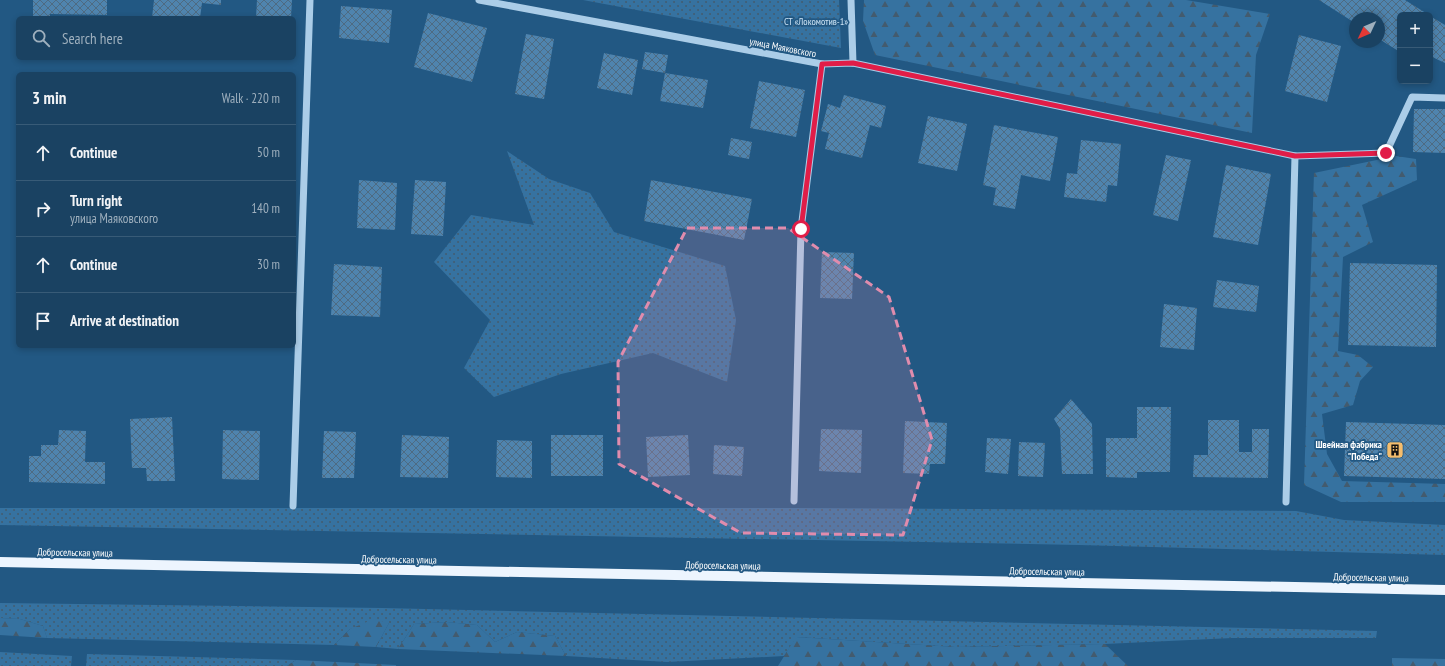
<!DOCTYPE html>
<html lang="en">
<head>
<meta charset="utf-8">
<style>
  :root { --surface:#1a4262; --page:#234968; --text:#f1f3f6; --muted:#9fb0be; --line:#385b77 }
  body { margin:0; font-family:"PT Sans Narrow",sans-serif; background:var(--page); color:var(--text) }
  .controls { position:absolute; right:12px; top:12px; display:grid; overflow:hidden; border-radius:6px; box-shadow:0 2px 6px #0003 }
  .controls button { width:36px; height:36px; display:grid; place-items:center; padding:0; border:0; border-bottom:1px solid var(--line); background:var(--surface); color:var(--text); font:20px sans-serif }
  .compass { position:absolute; left:1349px; top:12px; width:36px; height:36px; border-radius:50%; background:var(--surface); box-shadow:0 2px 6px #0003; rotate:226deg }
  .stop { position:absolute; width:12px; height:12px; margin:-9px; border:3px solid #e11d48; border-radius:50%; background:#fff }
  .stop.end { background:#e11d48; border-color:#fff; box-shadow:0 1px 4px #0008 }
  .list { margin:0; padding:0; list-style:none }
  h2 { display:flex; justify-content:space-between; align-items:center; height:52px; margin:0; padding:0 16px; font-size:17px }
  h2 small { font-size:13px; font-weight:400; color:var(--muted) }
  .list li { display:grid; grid-template-columns:26px 1fr auto; gap:12px; align-items:center; box-sizing:border-box; height:56px; padding:0 16px; border-top:1px solid var(--line) }
  .list b { display:block; font-size:15px; white-space:nowrap }
  .list p { margin:0; font-size:13px; white-space:nowrap; color:var(--muted) }
  .list em { font-size:13px; font-style:normal; color:var(--muted) }
  .icon { flex:none; width:22px; height:22px; fill:none; stroke:currentColor; stroke-width:2; stroke-linecap:round; stroke-linejoin:round }
  .map { position:relative; flex:none; width:1445px; height:666px; overflow:hidden }
  .search { position:absolute; background:var(--surface); box-shadow:0 2px 6px #0003; left:16px; top:16px; width:280px; height:44px; display:flex; align-items:center; gap:10px; box-sizing:border-box; padding:0 14px; border-radius:6px; color:var(--muted); font-size:15px }
  .panel { position:absolute; background:var(--surface); box-shadow:0 2px 6px #0003; left:16px; top:72px; width:280px; height:276px; border-radius:6px }
  .map>svg:first-child { display:block }
  .green { fill:url(#green-dots) }
  .forest { fill:url(#forest-firs) }
  .building { fill:url(#building-cross-hatch) }
  .lines { fill:none; stroke-linecap:round; stroke-linejoin:round }
  .minor { stroke:#abcde8; stroke-width:7 }
  .major { stroke:#edf5fe; stroke-width:10 }
  .route { stroke:#e11d48; stroke-width:5 }
  .marked { fill:#e08cad; fill-opacity:0.2; stroke:#e08cad; stroke-width:3; stroke-dasharray:8 5; stroke-linejoin:round }
  .labels { text-anchor:middle; stroke-width:3.5; stroke-linejoin:round; paint-order:stroke }
  .park-label { font-size:10px; fill:#cee5f6; stroke:#225883 }
  .street-label { font-size:10px; fill:#fff; stroke:#225883 }
  .poi-label { font-size:10px; font-weight:bold; fill:#fff; stroke:#225883; text-anchor:end }
</style>
</head>
<body>
<div class="map">
<svg width="1445" height="666" viewBox="0 0 1445 666">
  <defs>
    <pattern id="green-dots" width="8" height="8" patternUnits="userSpaceOnUse"><rect width="8" height="8" fill="#3672a0"/><path d="M2 2h.1M6 6h.1" fill="none" stroke="#435b6e" stroke-width="1.8" stroke-linecap="round"/></pattern>
    <pattern id="forest-firs" width="22" height="20" patternUnits="userSpaceOnUse"><rect width="22" height="20" fill="#3672a0"/><path d="M5 1l3.5 6h-7zM16 11l3.5 6h-7z" fill="#435b6e"/></pattern>
    <pattern id="building-cross-hatch" width="8" height="8" patternUnits="userSpaceOnUse"><rect width="8" height="8" fill="#4f84ae"/><path d="M0 0l8 8M0 8l8-8" fill="none" stroke="#4e6b82"/></pattern>
  </defs>
  <rect width="100%" height="100%" fill="#225883"/>
  <g class="green">
    <polygon points="583,0 839,0 841,48"/>
    <polygon points="507,151 549,179 590,193 614,232 725,266 736,320 727,382 653,353 561,374 494,397 464,368 490,320 434,262 471,215 534,225"/>
    <polygon points="0,508 796,508 1296,511 1344,520 1445,525 1445,555 1079,545 0,525"/>
    <polygon points="0,603 382,608 1377,631 1376,638 1232,638 1105,644 955,647 797,637 784,656 667,662 566,656 555,636 517,632 495,642 477,625 447,622 414,624 398,649 376,647 389,623 350,629 334,645 47,638 43,626 20,619 0,618"/>
    <polygon points="0,652 72,656 71,666 0,666"/>
    <polygon points="87,654 296,660 287,666 86,666"/>
  </g>
  <g class="forest">
    <polygon points="864,0 1186,0 1270,14 1256,55 1252,133 875,55 863,21"/>
    <polygon points="1396,156 1416,159 1417,180 1362,205 1373,242 1343,257 1338,351 1358,355 1373,367 1360,381 1353,405 1322,414 1327,454 1342,481 1445,484 1445,502 1341,502 1304,485 1314,173"/>
    <polygon points="0,618 20,619 43,626 47,638 0,635"/>
    <polygon points="374,619 389,623 376,647 334,645 350,629"/>
    <polygon points="447,622 477,625 495,642 517,632 555,636 566,656 398,649 414,624"/>
    <polygon points="796,637 955,647 1105,644 1128,666 778,666"/>
    <polygon points="1392,658 1445,659 1445,666 1392,666"/>
    <polygon points="296,660 396,665 396,666 287,666"/>
  </g>
  <g class="building">
    <polygon points="33,0 107,0 107,15 50,14 50,18 33,18"/>
    <polygon points="154,0 221,0 221,5 202,3 200,18 152,18"/>
    <polygon points="257,0 292,0 291,18 256,18"/>
    <polygon points="1319,0 1405,0 1429,15 1400,15 1400,52 1379,39 1379,18 1355,18 1355,23"/>
    <polygon points="341,6 392,10 389,43 339,38"/>
    <polygon points="428,13 487,28 472,82 414,67"/>
    <polygon points="1430,16 1445,25 1445,63 1430,56"/>
    <polygon points="526,34 554,39 544,99 515,94"/>
    <polygon points="1299,35 1341,46 1327,102 1285,91"/>
    <polygon points="645,52 668,55 665,73 642,69"/>
    <polygon points="604,53 638,60 632,95 597,88"/>
    <polygon points="665,73 708,80 703,108 660,101"/>
    <polygon points="759,81 805,90 796,137 750,128"/>
    <polygon points="844,95 886,106 881,128 870,125 862,158 825,149 829,133 821,131 828,104 840,108"/>
    <polygon points="1414,109 1445,109 1445,153 1413,152"/>
    <polygon points="928,116 967,124 957,171 918,163"/>
    <polygon points="994,125 1058,137 1050,181 1021,175 1015,209 993,205 996,188 983,185"/>
    <polygon points="731,138 752,142 749,159 728,155"/>
    <polygon points="1081,140 1121,144 1117,186 1108,185 1106,202 1064,197 1067,173 1077,174"/>
    <polygon points="1166,155 1191,160 1178,221 1153,215"/>
    <polygon points="1226,165 1271,174 1258,245 1213,237"/>
    <polygon points="359,180 397,183 395,230 357,228"/>
    <polygon points="415,180 446,182 443,236 411,234"/>
    <polygon points="651,180 752,199 744,240 644,221"/>
    <polygon points="822,252 854,253 852,299 820,298"/>
    <polygon points="1350,263 1437,265 1436,347 1348,345"/>
    <polygon points="334,264 382,267 380,317 331,315"/>
    <polygon points="1217,280 1259,286 1256,312 1213,307"/>
    <polygon points="1164,304 1197,308 1194,350 1160,347"/>
    <polygon points="1071,399 1092,424 1093,474 1062,474 1060,429 1054,419"/>
    <polygon points="1137,407 1171,407 1170,472 1137,472 1137,478 1106,477 1106,438 1137,438"/>
    <polygon points="172,417 175,481 147,481 146,468 132,468 130,419"/>
    <polygon points="1208,420 1239,420 1239,452 1252,452 1252,429 1269,429 1268,478 1193,477 1194,455 1208,455"/>
    <polygon points="905,421 947,423 945,464 930,464 929,474 903,473"/>
    <polygon points="1346,422 1445,425 1445,479 1344,476"/>
    <polygon points="821,429 862,430 861,473 819,471"/>
    <polygon points="59,430 86,431 85,462 105,462 105,484 29,482 29,456 41,456 41,445 58,445"/>
    <polygon points="223,430 260,431 259,480 222,479"/>
    <polygon points="324,431 356,432 354,478 322,478"/>
    <polygon points="402,435 449,437 448,478 400,477"/>
    <rect x="551" y="435" width="52" height="41"/>
    <polygon points="688,435 690,475 648,477 646,437"/>
    <polygon points="987,438 1011,439 1008,474 985,472"/>
    <polygon points="497,440 532,441 532,478 496,477"/>
    <polygon points="1019,442 1045,443 1043,477 1018,476"/>
    <polygon points="714,445 744,447 742,476 713,474"/>
  </g>
  <g class="lines">
    <g class="minor">
      <polyline points="479,0 822,64 853,63 1295,156 1386,153 1412,97 1445,98"/>
      <polyline points="851,0 853,63"/>
      <polyline points="794,501 801,229 822,64"/>
      <polyline points="1286,502 1295,156"/>
      <polyline points="293,506 310,0"/>
    </g>
    <polyline class="major" points="0,562 1445,590"/>
  </g>
  <g class="lines">
    <polyline class="route" points="801,229 822,64 853,63 1295,156 1386,153"/>
  </g>
  <path class="marked" d="M687 228H788L889 297 932 440 903 535 741 533 619 464 618 362Z"/>
  <defs>
    <symbol id="building-square" viewBox="-11 -11 22 22"><rect x="-9" y="-9" width="18" height="18" rx="4" fill="#f4bd6d" stroke="#225883"/><path d="M-4-6H4V6H1V3H-1V6H-4ZM-2.5-4.3h1.7v1.8h-1.7ZM.8-4.3h1.7v1.8H.8ZM-2.5-1h1.7V.8h-1.7ZM.8-1h1.7V.8H.8Z" fill="#111"/></symbol>
  </defs>
  <g fill-rule="evenodd">
    <use href="#building-square" x="1385" y="440" width="20" height="20"/>
  </g>
  <g class="labels">
    <g class="park-label">
      <text x="816" y="25">СТ «Локомотив-1»</text>
    </g>
    <g class="street-label">
      <text transform="translate(783 47) rotate(11)" y="4">улица Маяковского</text>
      <text transform="translate(75 552) rotate(1)" y="4">Добросельская улица</text>
      <text transform="translate(399 559) rotate(1)" y="4">Добросельская улица</text>
      <text transform="translate(723 565) rotate(1)" y="4">Добросельская улица</text>
      <text transform="translate(1047 571) rotate(1)" y="4">Добросельская улица</text>
      <text transform="translate(1371 577) rotate(1)" y="4">Добросельская улица</text>
    </g>
    <g class="poi-label">
      <text x="1382" y="448">Швейная фабрика<tspan x="1382" dy="12">"Победа"</tspan></text>
    </g>
  </g>
</svg>
<div class="controls">
<button>+</button>
<button>−</button>
</div>
<svg class="compass" viewBox="-18 -18 36 36"><path d="M0-13l5 13h-10z" fill="#e53935"/><path d="M0 13l5-13h-10z" fill="#9fb0be"/></svg>
<div class="stop" style="left:801px;top:229px"></div>
<div class="stop end" style="left:1386px;top:153px"></div>
<div class="search"><svg class="icon" aria-label="search" viewBox="0 0 24 24"><circle cx="10" cy="10" r="6"/><path d="M15 15l6 6"/></svg>Search here</div>
<section class="panel">
<h2>3 min<small>Walk · 220 m</small></h2>
<ul class="list">
<li><svg class="icon" aria-label="ahead" viewBox="0 0 24 24"><path d="M12 20V5M6 11l6-6 6 6"/></svg><div><b>Continue</b></div><em>50 m</em></li>
<li><svg class="icon" aria-label="right" viewBox="0 0 24 24"><path d="M7 20v-9h11M14 6l5 5-5 5"/></svg><div><b>Turn right</b><p>улица Маяковского</p></div><em>140 m</em></li>
<li><svg class="icon" aria-label="ahead" viewBox="0 0 24 24"><path d="M12 20V5M6 11l6-6 6 6"/></svg><div><b>Continue</b></div><em>30 m</em></li>
<li><svg class="icon" aria-label="arrive" viewBox="0 0 24 24"><path d="M6 21V4h12l-3 4 3 4H6"/></svg><div><b>Arrive at destination</b></div></li>
</ul>
</section>
</div>
</body>
</html>
